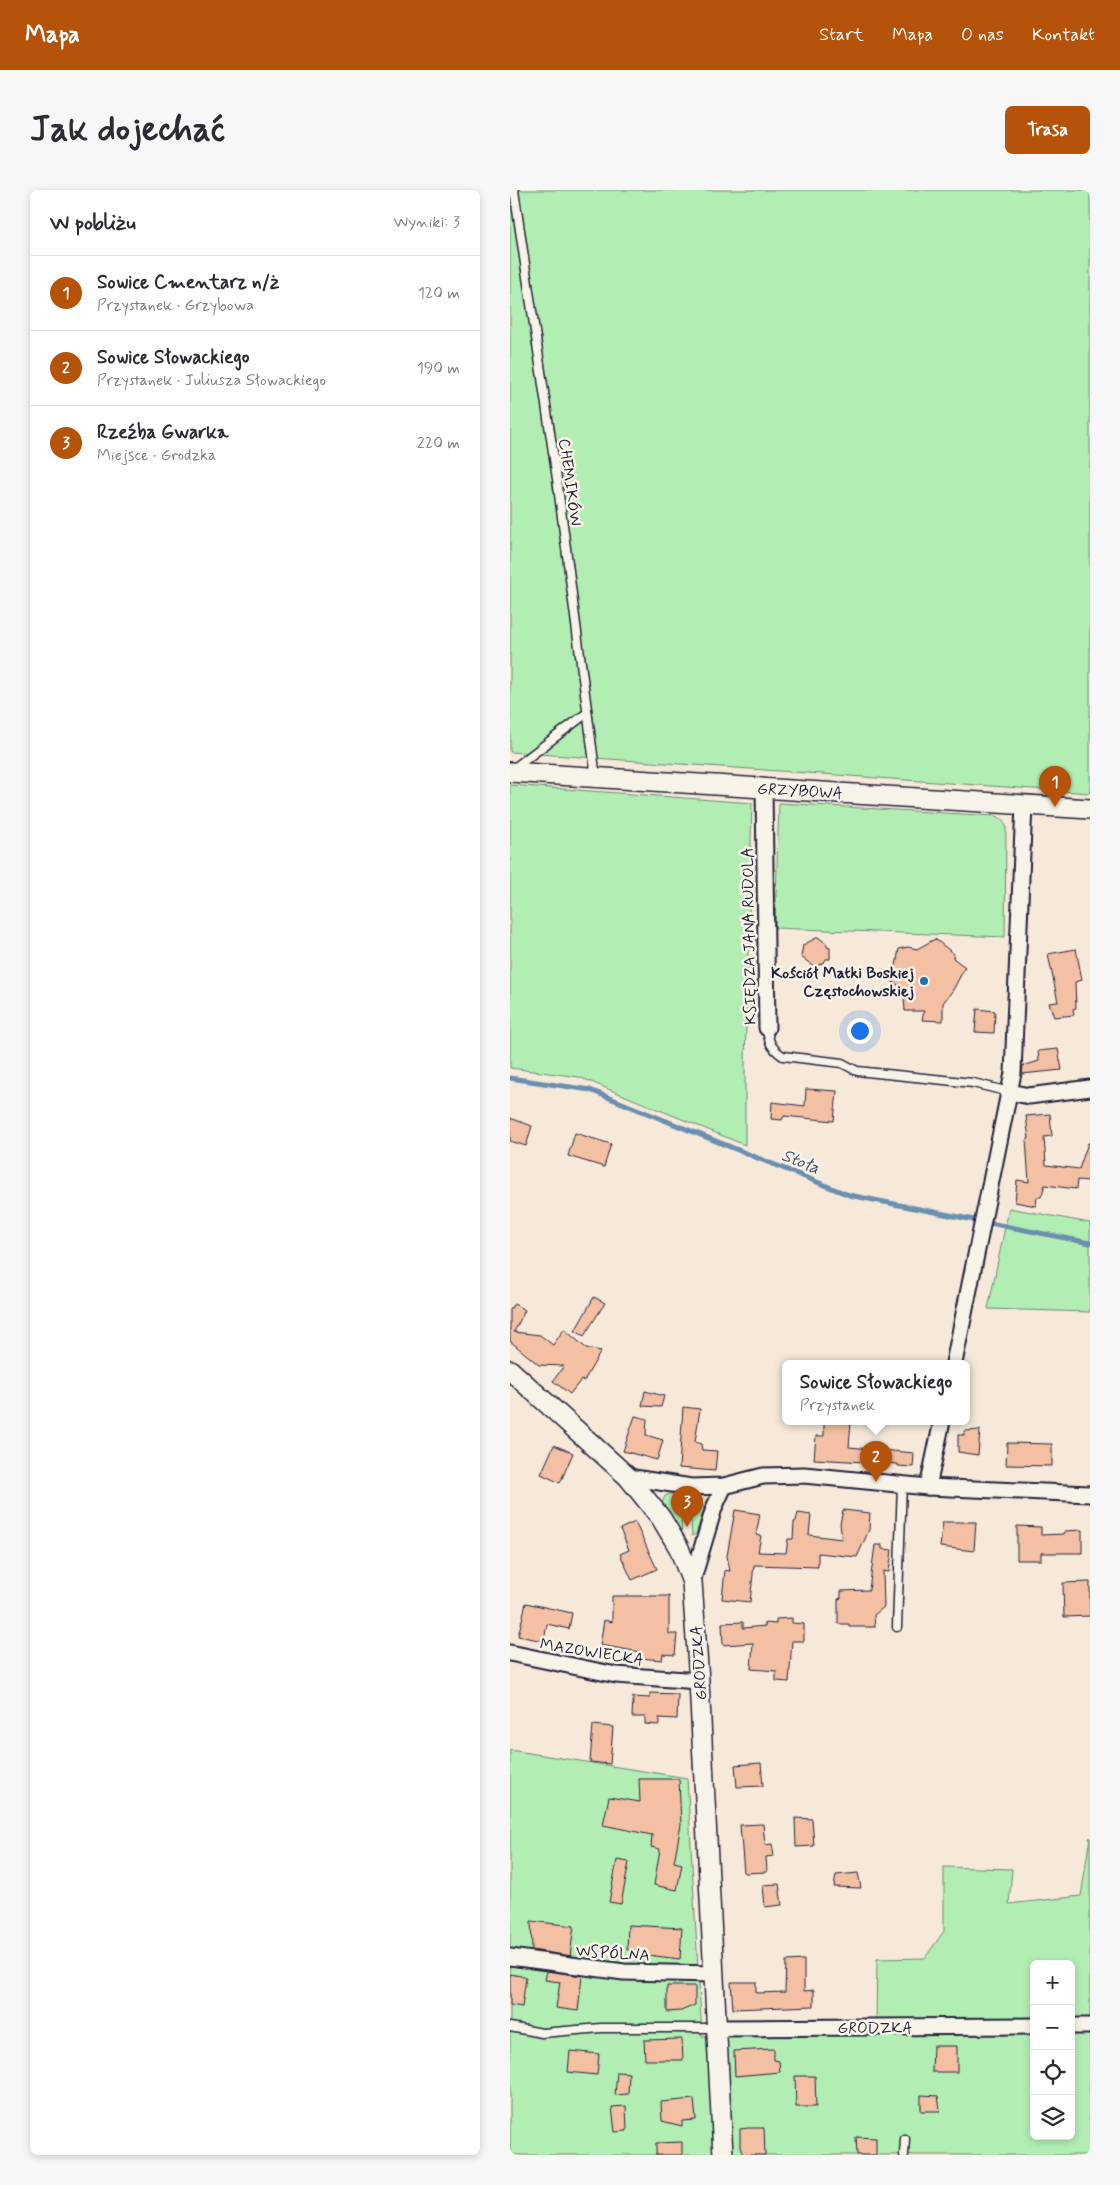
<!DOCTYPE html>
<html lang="pl">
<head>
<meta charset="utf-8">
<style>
  :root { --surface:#fff; --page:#f7f7f7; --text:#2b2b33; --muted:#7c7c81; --line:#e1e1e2; --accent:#b45309 }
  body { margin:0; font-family:Mynerve,sans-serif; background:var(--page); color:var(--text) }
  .controls { position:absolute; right:15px; bottom:15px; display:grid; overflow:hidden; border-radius:8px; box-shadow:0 2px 8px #0003 }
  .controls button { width:45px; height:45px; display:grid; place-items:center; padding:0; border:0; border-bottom:1px solid var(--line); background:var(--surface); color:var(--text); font:25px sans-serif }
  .you { position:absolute; left:349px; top:840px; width:18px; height:18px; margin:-12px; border:4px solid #fff; border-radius:50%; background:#1a73e8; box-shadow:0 0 0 8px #1a73e833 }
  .badge { display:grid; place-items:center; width:32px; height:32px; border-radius:50%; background:var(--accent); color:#fff; font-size:16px; font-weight:700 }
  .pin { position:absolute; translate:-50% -41px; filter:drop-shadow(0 1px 2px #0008) }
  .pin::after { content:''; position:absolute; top:26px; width:18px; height:15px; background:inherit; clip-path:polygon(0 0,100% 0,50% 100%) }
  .popup { position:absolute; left:272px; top:1170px; width:188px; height:65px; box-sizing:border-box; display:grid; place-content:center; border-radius:8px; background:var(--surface); filter:drop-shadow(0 1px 4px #0005); font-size:16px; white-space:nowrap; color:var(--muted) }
  .popup b { font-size:19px; color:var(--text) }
  .popup::after { content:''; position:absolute; left:50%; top:100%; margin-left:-10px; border:10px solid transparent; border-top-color:var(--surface) }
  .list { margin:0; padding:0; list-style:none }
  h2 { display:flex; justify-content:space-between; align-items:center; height:65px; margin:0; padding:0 20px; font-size:21px }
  h2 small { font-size:16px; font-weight:400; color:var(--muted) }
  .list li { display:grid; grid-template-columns:32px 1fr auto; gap:15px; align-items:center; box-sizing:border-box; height:75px; padding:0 20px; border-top:1px solid var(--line) }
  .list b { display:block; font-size:19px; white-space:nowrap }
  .list p { margin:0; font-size:16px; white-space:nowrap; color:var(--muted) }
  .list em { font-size:16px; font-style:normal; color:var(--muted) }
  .icon { flex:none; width:28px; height:28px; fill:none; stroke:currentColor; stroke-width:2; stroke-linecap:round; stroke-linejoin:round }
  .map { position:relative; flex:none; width:580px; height:1965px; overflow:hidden; border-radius:8px }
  header { display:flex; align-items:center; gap:30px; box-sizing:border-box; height:70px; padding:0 25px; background:var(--accent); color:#fff }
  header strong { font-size:24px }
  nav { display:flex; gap:28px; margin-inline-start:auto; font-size:18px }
  .intro { display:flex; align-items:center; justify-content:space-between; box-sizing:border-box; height:120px; padding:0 30px }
  h1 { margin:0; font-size:35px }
  .button { padding:12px 22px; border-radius:8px; background:var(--accent); color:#fff; font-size:18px; font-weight:700 }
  main { display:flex; gap:30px; padding:0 30px }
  aside { flex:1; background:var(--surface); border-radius:8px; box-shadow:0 2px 8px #0003 }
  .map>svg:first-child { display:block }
  .green { fill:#b2eeb3; stroke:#6a8877; fill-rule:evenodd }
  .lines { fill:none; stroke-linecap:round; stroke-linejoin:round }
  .stream { stroke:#6b8faf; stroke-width:5 }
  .building { fill:#f3c0a4; stroke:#22223b }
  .service-casing { stroke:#22223b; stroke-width:11 }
  .minor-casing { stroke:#22223b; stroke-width:19 }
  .tertiary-casing { stroke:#22223b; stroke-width:22 }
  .service { stroke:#f7f3e8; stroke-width:8 }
  .minor { stroke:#f7f3e8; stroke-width:15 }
  .tertiary { stroke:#f7f3e8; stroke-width:19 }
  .poi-dot { fill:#1f6fb2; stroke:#f7f3e8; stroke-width:2 }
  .labels { text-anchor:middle; stroke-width:5; stroke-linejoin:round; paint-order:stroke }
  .street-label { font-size:16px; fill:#22223b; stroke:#f7f3e8 }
  .poi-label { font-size:16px; font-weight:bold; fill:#22223b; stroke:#f7f3e8; text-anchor:end }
  .water-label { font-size:18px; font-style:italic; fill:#40506b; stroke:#f7f3e8 }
</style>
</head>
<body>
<header>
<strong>Mapa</strong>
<nav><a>Start</a><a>Mapa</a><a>O nas</a><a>Kontakt</a></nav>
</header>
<div class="intro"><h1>Jak dojechać</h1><a class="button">Trasa</a></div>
<main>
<aside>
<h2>W pobliżu<small>Wyniki: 3</small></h2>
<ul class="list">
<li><span class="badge">1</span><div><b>Sowice Cmentarz n/ż</b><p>Przystanek · Grzybowa</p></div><em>120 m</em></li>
<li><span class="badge">2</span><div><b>Sowice Słowackiego</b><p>Przystanek · Juliusza Słowackiego</p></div><em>190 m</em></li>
<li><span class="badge">3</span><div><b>Rzeźba Gwarka</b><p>Miejsce · Grodzka</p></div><em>220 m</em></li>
</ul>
</aside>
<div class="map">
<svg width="580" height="1965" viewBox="0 0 580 1965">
  <rect width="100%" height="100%" fill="#f6e9da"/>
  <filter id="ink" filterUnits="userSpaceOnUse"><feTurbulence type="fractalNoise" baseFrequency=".02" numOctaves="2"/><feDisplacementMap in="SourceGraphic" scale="10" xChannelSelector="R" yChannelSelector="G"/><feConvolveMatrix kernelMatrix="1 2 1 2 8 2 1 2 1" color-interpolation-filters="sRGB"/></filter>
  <g filter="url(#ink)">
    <g class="green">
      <polygon points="0,0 580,0 580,603 0,562"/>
      <polygon points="0,595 242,613 235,873 235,955 69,887 0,878"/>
      <polygon points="269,613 486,626 492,629 496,636 495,747 265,738"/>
      <polygon points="499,1018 580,1033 580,1122 478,1119"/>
      <path d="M160 1304C171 1303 192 1305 194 1319L186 1344 182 1346 181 1331H171L172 1346 151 1315 155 1306Z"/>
      <path d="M0 1560 177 1588 192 1846 364 1842 366 1832 367 1769 415 1768 434 1741V1677L502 1679 499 1714 571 1706 580 1647V1965H0ZM524 1774H561V1946H524Z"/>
    </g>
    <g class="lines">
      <polyline class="stream" points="0,888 80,900 339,1005 580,1053"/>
    </g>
    <g class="building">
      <polygon points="308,747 317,754 317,757 320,758 320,769 316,769 314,772 305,777 291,767 293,755"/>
      <polygon points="425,749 444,764 443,768 455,777 443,800 433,813 433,831 412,830 414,821 395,821 394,807 387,794 383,793 389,759 398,757 407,759"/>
      <polygon points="566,759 572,790 565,792 566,818 563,819 564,825 544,827 539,813 548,812 538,764"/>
      <polygon points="467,819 485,821 484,843 465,842"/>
      <polygon points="548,859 552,880 512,884 513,876 529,871 528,861"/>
      <polygon points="296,899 327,901 324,931 274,926 272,930 261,929 262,912 295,916"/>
      <polygon points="540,924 542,946 534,947 536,975 569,979 578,953 580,953 580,991 567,990 566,999 535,995 531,1007 527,1007 526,1016 505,1012 507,990 519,992 516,950 519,949 516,926"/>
      <polygon points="0,928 22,936 16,956 0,951"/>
      <polygon points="65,943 101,954 94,977 58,966"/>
      <polygon points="84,1107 95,1113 74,1146 65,1141"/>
      <polygon points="4,1114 15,1120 4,1142 30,1145 43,1155 54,1139 76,1158 91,1161 74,1191 71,1190 60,1204 43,1191 54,1176 29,1175 0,1151 0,1120"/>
      <polygon points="135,1201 154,1206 151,1217 132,1216"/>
      <polygon points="173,1217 190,1219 185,1252 191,1254 192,1260 207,1261 205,1281 169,1278"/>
      <polygon points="125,1226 137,1229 136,1245 153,1250 147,1270 113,1261"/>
      <polygon points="314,1231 341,1231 339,1257 404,1263 403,1277 388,1276 388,1274 304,1269 306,1246 314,1246"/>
      <polygon points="470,1240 468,1265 448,1262 448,1245 454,1245 454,1241"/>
      <polygon points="497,1253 542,1254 542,1276 496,1275"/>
      <polygon points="44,1255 63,1263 50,1293 31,1284"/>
      <polygon points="225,1320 250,1324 246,1345 251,1346 248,1362 276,1363 278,1349 283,1349 284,1332 286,1331 288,1323 301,1325 299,1345 332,1349 330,1334 333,1320 360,1323 359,1340 347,1367 308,1363 308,1377 244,1375 240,1412 212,1409 215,1380 220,1381 217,1366"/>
      <polygon points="125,1332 147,1379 122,1390 110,1364 119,1360 110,1339"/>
      <polygon points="433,1332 466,1332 464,1361 430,1357"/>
      <polygon points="507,1336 531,1337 531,1345 554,1344 555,1341 572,1340 572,1363 531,1363 531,1370 507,1370"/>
      <polygon points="365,1355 372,1355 372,1359 382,1360 379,1382 373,1381 374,1417 364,1425 365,1437 339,1437 339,1434 328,1434 328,1409 331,1408 331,1401 359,1400"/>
      <polygon points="580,1392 580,1426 554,1427 553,1393"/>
      <polygon points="102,1406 159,1406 159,1444 167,1444 165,1465 153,1464 152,1470 130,1468 130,1462 90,1455 94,1430 102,1432"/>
      <polygon points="16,1413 62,1423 59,1439 37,1434 34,1451 8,1446"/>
      <polygon points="282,1428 282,1433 294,1434 294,1451 282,1451 279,1492 266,1491 266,1481 241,1479 243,1453 213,1455 212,1433 233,1432 233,1438 255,1436 255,1433 266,1434 266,1429"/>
      <polygon points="140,1503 168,1504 167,1529 149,1528 149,1535 135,1534 135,1527 122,1527 123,1507 140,1508"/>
      <polygon points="83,1535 103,1537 100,1574 80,1572"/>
      <polygon points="251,1573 253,1596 227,1597 225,1575"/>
      <polygon points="129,1589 169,1589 171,1635 164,1672 172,1674 167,1700 144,1695 150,1659 141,1657 142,1645 93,1635 99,1607 130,1612"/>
      <polygon points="285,1628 302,1629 304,1656 286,1657"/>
      <polygon points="253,1634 255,1655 262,1654 264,1666 256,1667 257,1682 234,1683 230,1635"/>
      <polygon points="107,1670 119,1672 111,1714 99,1712"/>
      <polygon points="348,1683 351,1698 324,1697 326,1685"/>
      <polygon points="269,1694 272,1715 255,1717 253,1695"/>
      <polygon points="21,1731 64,1736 60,1766 22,1760"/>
      <polygon points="118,1735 172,1738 170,1769 129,1764 129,1760 117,1760"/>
      <polygon points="294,1770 294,1801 304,1800 304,1816 223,1819 221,1792 246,1792 246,1803 275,1802 276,1771"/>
      <polygon points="37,1781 72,1786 68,1821 46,1818 50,1792 35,1790"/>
      <polygon points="0,1784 16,1787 12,1817 0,1815"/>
      <polygon points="157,1796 185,1796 185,1815 171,1821 157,1822"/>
      <polygon points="172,1849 173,1870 135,1870 134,1850"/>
      <polygon points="423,1856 447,1856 447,1882 422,1882"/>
      <polygon points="264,1859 264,1870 269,1871 270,1882 225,1886 224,1861"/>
      <polygon points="60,1861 89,1864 87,1885 58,1882"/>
      <polygon points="107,1882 119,1883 118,1904 105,1905"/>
      <polygon points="285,1886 305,1886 306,1917 286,1917"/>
      <polygon points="411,1905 428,1906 430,1921 411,1921"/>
      <polygon points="184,1909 186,1930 172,1931 172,1936 152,1931 151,1912"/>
      <polygon points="116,1916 117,1941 105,1942 102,1917"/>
      <polygon points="238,1938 254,1938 255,1965 233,1965 230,1957 230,1939"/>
      <polygon points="346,1947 366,1948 366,1965 347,1965"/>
      <polygon points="172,1952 172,1965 146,1965 146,1953"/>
    </g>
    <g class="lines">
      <defs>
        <g id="service">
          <polyline points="4,0 47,289 86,588"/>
          <polyline points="3,579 77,523"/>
          <path d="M257 838C258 852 262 859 273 866L332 873 347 881 463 893 500 902"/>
          <polyline points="387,1437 392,1294"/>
          <polyline points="0,1837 32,1843 91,1838 207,1838"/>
          <polyline points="394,1965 395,1949"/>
        </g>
        <g id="minor">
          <polyline points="254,597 257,838"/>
          <polyline points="500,902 519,906 580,898"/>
          <polyline points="444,1173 503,883 514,614"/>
          <polyline points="118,1287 181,1297 214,1296 253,1286 294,1285 418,1297 580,1304"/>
          <polyline points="418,1297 432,1231"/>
          <polyline points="182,1392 204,1318 214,1296"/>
          <polyline points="0,1463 106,1485 189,1491"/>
          <polyline points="0,1767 114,1782 204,1784"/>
          <polyline points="561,1836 580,1836"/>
          <polyline points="207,1838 524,1836"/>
        </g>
        <g id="tertiary">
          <polyline points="0,582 580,619"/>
          <polyline points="0,1180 118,1287 151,1328 169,1358 182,1392 189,1491 213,1965"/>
        </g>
      </defs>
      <use href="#service" class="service-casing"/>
      <use href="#minor" class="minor-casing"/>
      <use href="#tertiary" class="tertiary-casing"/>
      <use href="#service" class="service"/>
      <use href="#minor" class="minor"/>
      <use href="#tertiary" class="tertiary"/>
    </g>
  </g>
  <circle class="poi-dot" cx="414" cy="791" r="5"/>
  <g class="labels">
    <g class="street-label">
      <text transform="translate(61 292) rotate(82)" y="6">CHEMIKÓW</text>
      <text transform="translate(290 600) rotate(3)" y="6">GRZYBOWA</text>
      <text transform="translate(238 746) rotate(-91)" y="6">KSIĘDZA JANA RUDOLA</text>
      <text transform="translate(82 1461) rotate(9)" y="6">MAZOWIECKA</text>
      <text transform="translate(188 1473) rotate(-94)" y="6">GRODZKA</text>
      <text transform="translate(103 1762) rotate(4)" y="6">WSPÓLNA</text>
      <text x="365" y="1843">GRODZKA</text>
    </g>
    <g class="poi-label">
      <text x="404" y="788">Kościół Matki Boskiej<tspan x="404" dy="18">Częstochowskiej</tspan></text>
    </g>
    <g class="water-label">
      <text transform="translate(291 971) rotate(22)" y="6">Stoła</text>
    </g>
  </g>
</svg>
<div class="controls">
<button>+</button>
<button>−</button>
<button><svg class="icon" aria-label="locate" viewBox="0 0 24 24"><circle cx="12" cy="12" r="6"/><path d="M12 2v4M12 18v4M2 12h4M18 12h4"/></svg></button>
<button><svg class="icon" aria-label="layers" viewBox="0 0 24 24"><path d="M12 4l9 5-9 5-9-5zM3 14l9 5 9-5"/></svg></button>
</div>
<div class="you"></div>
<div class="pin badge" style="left:545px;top:617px">1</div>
<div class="pin badge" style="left:366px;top:1292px">2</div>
<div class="popup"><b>Sowice Słowackiego</b>Przystanek</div>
<div class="pin badge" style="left:177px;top:1337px">3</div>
</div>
</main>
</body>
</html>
